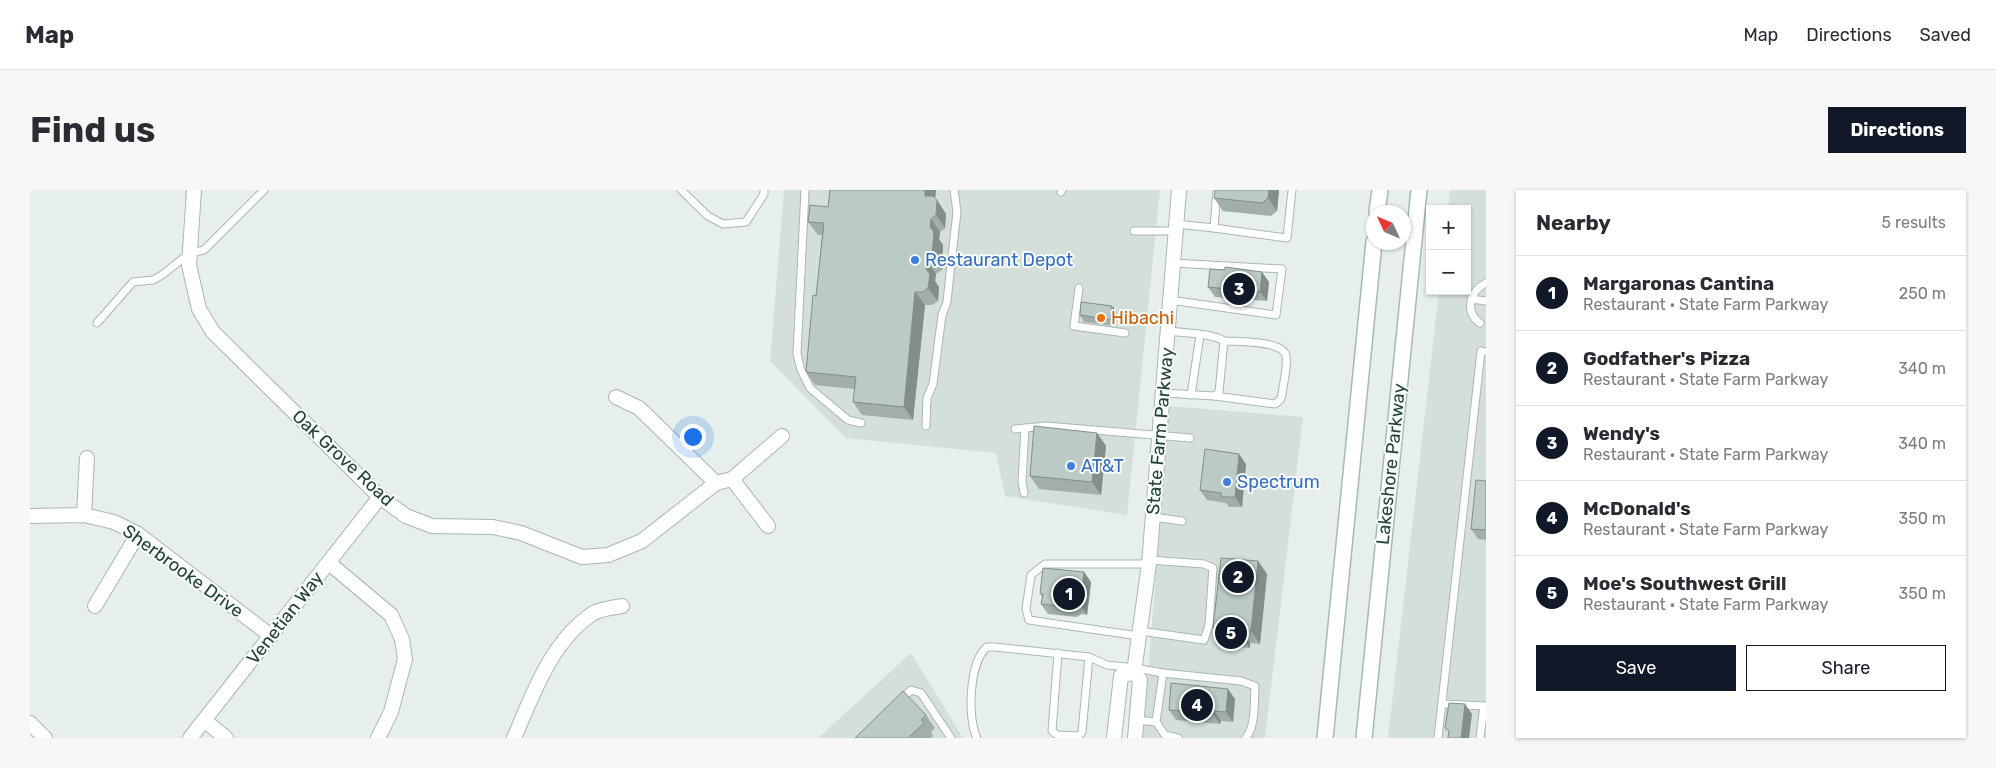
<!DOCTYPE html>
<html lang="en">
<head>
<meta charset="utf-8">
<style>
  :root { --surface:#fff; --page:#f7f7f7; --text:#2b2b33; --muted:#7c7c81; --line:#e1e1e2; --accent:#111827 }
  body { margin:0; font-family:Rubik,sans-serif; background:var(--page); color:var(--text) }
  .controls { position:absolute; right:15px; top:15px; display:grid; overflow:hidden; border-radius:0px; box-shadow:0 1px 4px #0004 }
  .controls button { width:45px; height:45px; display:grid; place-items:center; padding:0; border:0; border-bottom:1px solid var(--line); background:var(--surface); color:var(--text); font:25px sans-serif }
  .compass { position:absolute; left:1336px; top:15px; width:45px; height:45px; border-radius:50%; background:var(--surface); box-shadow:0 1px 4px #0004; rotate:314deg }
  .you { position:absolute; left:662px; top:246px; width:18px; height:18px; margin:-12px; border:4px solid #fff; border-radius:50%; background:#1a73e8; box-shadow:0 0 0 8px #1a73e833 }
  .badge { display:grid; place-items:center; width:32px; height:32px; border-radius:50%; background:var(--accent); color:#fff; font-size:16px; font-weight:700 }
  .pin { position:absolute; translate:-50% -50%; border:2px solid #fff; box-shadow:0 1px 5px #0006 }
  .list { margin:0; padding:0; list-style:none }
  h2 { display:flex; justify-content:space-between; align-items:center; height:65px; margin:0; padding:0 20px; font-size:21px }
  h2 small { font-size:16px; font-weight:400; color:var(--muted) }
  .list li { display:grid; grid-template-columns:32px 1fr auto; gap:15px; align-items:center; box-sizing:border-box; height:75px; padding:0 20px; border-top:1px solid var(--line) }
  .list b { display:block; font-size:19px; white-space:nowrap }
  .list p { margin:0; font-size:16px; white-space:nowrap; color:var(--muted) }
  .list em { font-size:16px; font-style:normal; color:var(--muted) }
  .actions { display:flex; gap:10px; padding:15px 20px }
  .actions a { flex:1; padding:11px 0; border:1px solid var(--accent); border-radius:0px; text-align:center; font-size:18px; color:var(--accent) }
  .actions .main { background:var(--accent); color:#fff }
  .map { position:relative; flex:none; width:1456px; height:548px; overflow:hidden; border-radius:0px }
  header { display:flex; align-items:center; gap:30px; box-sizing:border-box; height:70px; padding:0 25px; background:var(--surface); border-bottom:1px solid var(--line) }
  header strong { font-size:24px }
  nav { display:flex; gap:28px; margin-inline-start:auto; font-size:18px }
  .intro { display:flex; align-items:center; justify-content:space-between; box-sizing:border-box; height:120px; padding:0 30px }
  h1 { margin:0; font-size:35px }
  .button { padding:12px 22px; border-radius:0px; background:var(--accent); color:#fff; font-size:18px; font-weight:700 }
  main { display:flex; gap:30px; padding:0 30px }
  aside { flex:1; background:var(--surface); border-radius:0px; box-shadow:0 1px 4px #0004 }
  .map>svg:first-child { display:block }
  .built { fill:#d4dfda }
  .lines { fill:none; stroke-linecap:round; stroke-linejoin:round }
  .lane-casing { stroke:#a8b8b2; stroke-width:9 }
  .street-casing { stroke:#a8b8b2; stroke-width:16 }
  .secondary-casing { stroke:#a4bbb3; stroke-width:18 }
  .lane { stroke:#fff; stroke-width:7 }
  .street { stroke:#fff; stroke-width:14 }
  .secondary { stroke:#fff; stroke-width:15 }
  .wall { fill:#a1aea9 }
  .shaded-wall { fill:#838d89 }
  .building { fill:#bbcac4; stroke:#838d89 }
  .shop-dot { fill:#3f7fe0; stroke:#f7fbf9; stroke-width:2 }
  .food-dot { fill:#e8710a; stroke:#f7fbf9; stroke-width:2 }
  .labels { text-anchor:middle; stroke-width:4; stroke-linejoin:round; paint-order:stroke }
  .shop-label { font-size:18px; fill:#366cbe; stroke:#f7fbf9; text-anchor:start }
  .food-label { font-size:18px; fill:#c56008; stroke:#f7fbf9; text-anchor:start }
  .street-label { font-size:18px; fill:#24423a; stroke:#f7fbf9 }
</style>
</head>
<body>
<header>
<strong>Map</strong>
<nav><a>Map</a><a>Directions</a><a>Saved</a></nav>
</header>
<div class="intro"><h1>Find us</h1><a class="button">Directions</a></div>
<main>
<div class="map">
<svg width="1456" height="548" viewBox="0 0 1456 548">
  <rect width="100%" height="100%" fill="#e6efeb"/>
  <g class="built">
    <polygon points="754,0 1130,0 1097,325 975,306 966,263 816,248 740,171"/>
    <polygon points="1420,0 1456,0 1456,548 1358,548 1409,101 1437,101 1437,19 1418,19"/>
    <polygon points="1139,216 1273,227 1235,548 1113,548"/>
    <polygon points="881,463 933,548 788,548"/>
  </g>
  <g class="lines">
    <defs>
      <g id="lane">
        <polyline points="651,0 678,26 693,34 716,32 734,4 734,0"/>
        <polyline points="775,0 767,164 771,180 780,198 818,230 831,233"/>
        <polyline points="1031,2 1032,0"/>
        <polyline points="1146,34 1184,38 1187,0"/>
        <polyline points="1184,38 1257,48 1262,0"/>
        <polyline points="1104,41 1146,41"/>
        <polyline points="1049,98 1044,136 1095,143"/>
        <polyline points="1441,109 1456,111"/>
        <polyline points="1140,110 1246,125 1252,79 1143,73"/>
        <polyline points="67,133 103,92 123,90 132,85 160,63 174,60 234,0"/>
        <path d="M1450 133C1434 122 1440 101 1456 93"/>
        <path d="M1133 203 1185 206 1189 202 1194 151C1181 143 1154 143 1138 141"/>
        <polyline points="1161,205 1170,145"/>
        <path d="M1185 206 1245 214 1250 210 1252 205C1253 193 1258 177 1256 166 1253 150 1207 152 1194 151"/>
        <polyline points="896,236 897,208 903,194 912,125 917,112 920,83 927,22 924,0"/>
        <polyline points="985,239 1016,236 1160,248"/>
        <polyline points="994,303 992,291 995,238"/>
        <polyline points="1123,327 1152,331"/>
        <polyline points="1110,441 1174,450 1179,435 1183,378 1174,374 1119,370"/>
        <polyline points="1109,446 999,430 996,419 1001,385 1015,374 1119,374"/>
        <polyline points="1028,463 1022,541 1027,545 1049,546 1052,542 1059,467"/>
        <polyline points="870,511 881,500 891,503 921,548"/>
        <polyline points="1413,514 1456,516"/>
        <polyline points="1106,530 1126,532 1135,545 1148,548"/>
        <polyline points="1126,532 1133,483"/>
        <path d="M947 548C937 528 939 472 957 457H965L1059 467 1077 475 1105 478 1133 483 1211 491 1225 496C1224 512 1226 535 1216 548"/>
        <polyline points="1408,548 1451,161 1456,162"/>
        <polyline points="1450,548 1454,516"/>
      </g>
      <g id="street">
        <polyline points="164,0 159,75 169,119 183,142 350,307 376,326 402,336 463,337 491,343 552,367 578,365 612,351 686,293 702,289 752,246"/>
        <polyline points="586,207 609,218 686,293"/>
        <polyline points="702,289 738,336"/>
        <polyline points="54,325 57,268"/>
        <polyline points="0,326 54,325 84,332 108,344 241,446"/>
        <polyline points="299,373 361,425 372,449 375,469 361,522 348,548"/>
        <polyline points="65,416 108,344"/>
        <polyline points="174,530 196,548"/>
        <polyline points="0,533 15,548"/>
        <polyline points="160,548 350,307"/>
        <path d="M484 548C503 504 521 452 562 424 569 419 583 418 592 416"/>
        <polyline points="1084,548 1091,486 1104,482"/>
        <polyline points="1105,548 1110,490 1104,482 1119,374 1149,0"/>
      </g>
      <g id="secondary">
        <polyline points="1347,22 1350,0"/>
        <polyline points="1295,548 1344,52"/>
        <polyline points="1334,548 1389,0"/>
      </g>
    </defs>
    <use href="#lane" class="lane-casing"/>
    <use href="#street" class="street-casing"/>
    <use href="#secondary" class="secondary-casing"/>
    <use href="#lane" class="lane"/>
    <use href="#street" class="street"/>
    <use href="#secondary" class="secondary"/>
  </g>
  <g class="wall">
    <polygon points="800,0 906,0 905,8 916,24 915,38 910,42 909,49 913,55 912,80 906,84 905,91 909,97 908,111 902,115 895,115 883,230 832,225 823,212 825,199 785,195 776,182 786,106 792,45 788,45 778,32 798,17"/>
    <polygon points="1185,0 1249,0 1247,21 1241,26 1193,21 1184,8"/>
    <polygon points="1239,92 1237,111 1185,107 1178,97"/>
    <polygon points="1082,116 1087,122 1085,136 1054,132 1050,125"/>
    <polygon points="1067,243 1076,256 1071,305 1009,299 1000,286"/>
    <polygon points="1216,274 1212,317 1199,317 1196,313 1177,310 1170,300"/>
    <polygon points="1456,291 1456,350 1448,349 1441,339"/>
    <polygon points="1228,371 1237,384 1230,454 1220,453 1220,458 1197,456 1183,438"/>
    <polygon points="1054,382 1061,392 1057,425 1052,424 1047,427 1018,424 1011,414 1012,407 1010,403"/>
    <polygon points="1205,509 1203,532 1191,531 1190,534 1146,530 1139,520"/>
    <polygon points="896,525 905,538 901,542 903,546 901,548 825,548"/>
  </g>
  <g class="shaded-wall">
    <polygon points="895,0 906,0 904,19 895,6"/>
    <polygon points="1239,0 1249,0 1247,21 1238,8"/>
    <polygon points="907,10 916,24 915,38 906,25"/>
    <polygon points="901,29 910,42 909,49 913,55 912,80 902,66 900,37"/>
    <polygon points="897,71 906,84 905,91 909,97 908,111 898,98 896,79"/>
    <polygon points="1232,82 1239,92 1237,111 1230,102"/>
    <polygon points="885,102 895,115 883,230 874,217"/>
    <polygon points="1082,116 1087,122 1085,136 1080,130"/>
    <polygon points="1067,243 1076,256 1071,305 1062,292"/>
    <polygon points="1209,264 1216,274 1212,317 1205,307"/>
    <polygon points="1228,371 1237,384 1230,454 1221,441"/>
    <polygon points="1054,382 1061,392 1057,425 1050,415"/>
    <polygon points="1211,440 1220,453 1220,458 1211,446"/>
    <polygon points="1198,499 1205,509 1203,532 1196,522"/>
    <polygon points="1435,514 1442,524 1439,548 1431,548"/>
    <polygon points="1184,521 1191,531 1190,534 1183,524"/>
  </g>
  <g class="building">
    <polygon points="800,0 895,0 895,6 903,6 907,10 906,25 901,29 900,37 904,42 902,66 897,71 896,79 900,84 898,98 893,102 885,102 874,217 823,212 826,187 776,182 783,105 786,106 794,33 778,32 780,15 798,17"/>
    <polygon points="1185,0 1239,0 1238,8 1232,13 1184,8"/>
    <polygon points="1195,77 1232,82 1230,102 1178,97 1180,79 1195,80"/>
    <polygon points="1051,112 1082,116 1080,130 1050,125"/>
    <polygon points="1004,236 1067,243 1062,292 1000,286"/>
    <polygon points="1175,259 1209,264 1205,307 1192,307 1191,303 1170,300"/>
    <polygon points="1446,290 1456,291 1456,340 1441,339"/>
    <polygon points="1191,368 1228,371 1221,441 1211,440 1211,446 1189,444 1189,438 1183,438"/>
    <polygon points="1013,378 1054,382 1050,415 1045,414 1040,417 1011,414 1013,404 1010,403"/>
    <polygon points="1141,493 1198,499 1196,522 1184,521 1183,524 1139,520"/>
    <polygon points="873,501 896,525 891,530 894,533 878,548 825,548"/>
    <polygon points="1419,513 1435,514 1431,548 1418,548 1419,541 1415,538"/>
  </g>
  <g class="shop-dot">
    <circle cx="885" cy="70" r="5"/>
    <circle cx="1041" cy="276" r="5"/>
    <circle cx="1197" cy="292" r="5"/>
  </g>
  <circle class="food-dot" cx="1071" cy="128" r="5"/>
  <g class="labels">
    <g class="shop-label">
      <text x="895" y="76">Restaurant Depot</text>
      <text x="1051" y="282">AT&amp;T</text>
      <text x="1207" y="298">Spectrum</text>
    </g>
    <g class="food-label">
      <text x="1081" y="134">Hibachi</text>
    </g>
    <g class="street-label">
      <text transform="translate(1130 241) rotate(-85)" y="6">State Farm Parkway</text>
      <text transform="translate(313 268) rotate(43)" y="6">Oak Grove Road</text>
      <text transform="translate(1361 274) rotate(-84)" y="6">Lakeshore Parkway</text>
      <text transform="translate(153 381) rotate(36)" y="6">Sherbrooke Drive</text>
      <text transform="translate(255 428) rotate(-52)" y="6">Venetian Way</text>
    </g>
  </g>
</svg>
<div class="controls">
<button>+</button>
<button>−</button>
</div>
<svg class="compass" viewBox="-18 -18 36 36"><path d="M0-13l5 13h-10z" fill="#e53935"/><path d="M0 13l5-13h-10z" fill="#7c7c81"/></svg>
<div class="you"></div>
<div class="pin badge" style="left:1039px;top:404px">1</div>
<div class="pin badge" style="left:1208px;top:387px">2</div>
<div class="pin badge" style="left:1209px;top:99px">3</div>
<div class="pin badge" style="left:1167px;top:515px">4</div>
<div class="pin badge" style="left:1201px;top:443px">5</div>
</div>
<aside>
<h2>Nearby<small>5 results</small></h2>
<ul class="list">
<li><span class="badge">1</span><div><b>Margaronas Cantina</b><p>Restaurant · State Farm Parkway</p></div><em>250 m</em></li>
<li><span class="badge">2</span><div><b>Godfather's Pizza</b><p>Restaurant · State Farm Parkway</p></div><em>340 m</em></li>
<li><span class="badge">3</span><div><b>Wendy's</b><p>Restaurant · State Farm Parkway</p></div><em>340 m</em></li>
<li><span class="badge">4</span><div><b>McDonald's</b><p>Restaurant · State Farm Parkway</p></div><em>350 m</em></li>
<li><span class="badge">5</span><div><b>Moe's Southwest Grill</b><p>Restaurant · State Farm Parkway</p></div><em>350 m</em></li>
</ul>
<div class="actions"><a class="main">Save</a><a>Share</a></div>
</aside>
</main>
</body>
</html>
